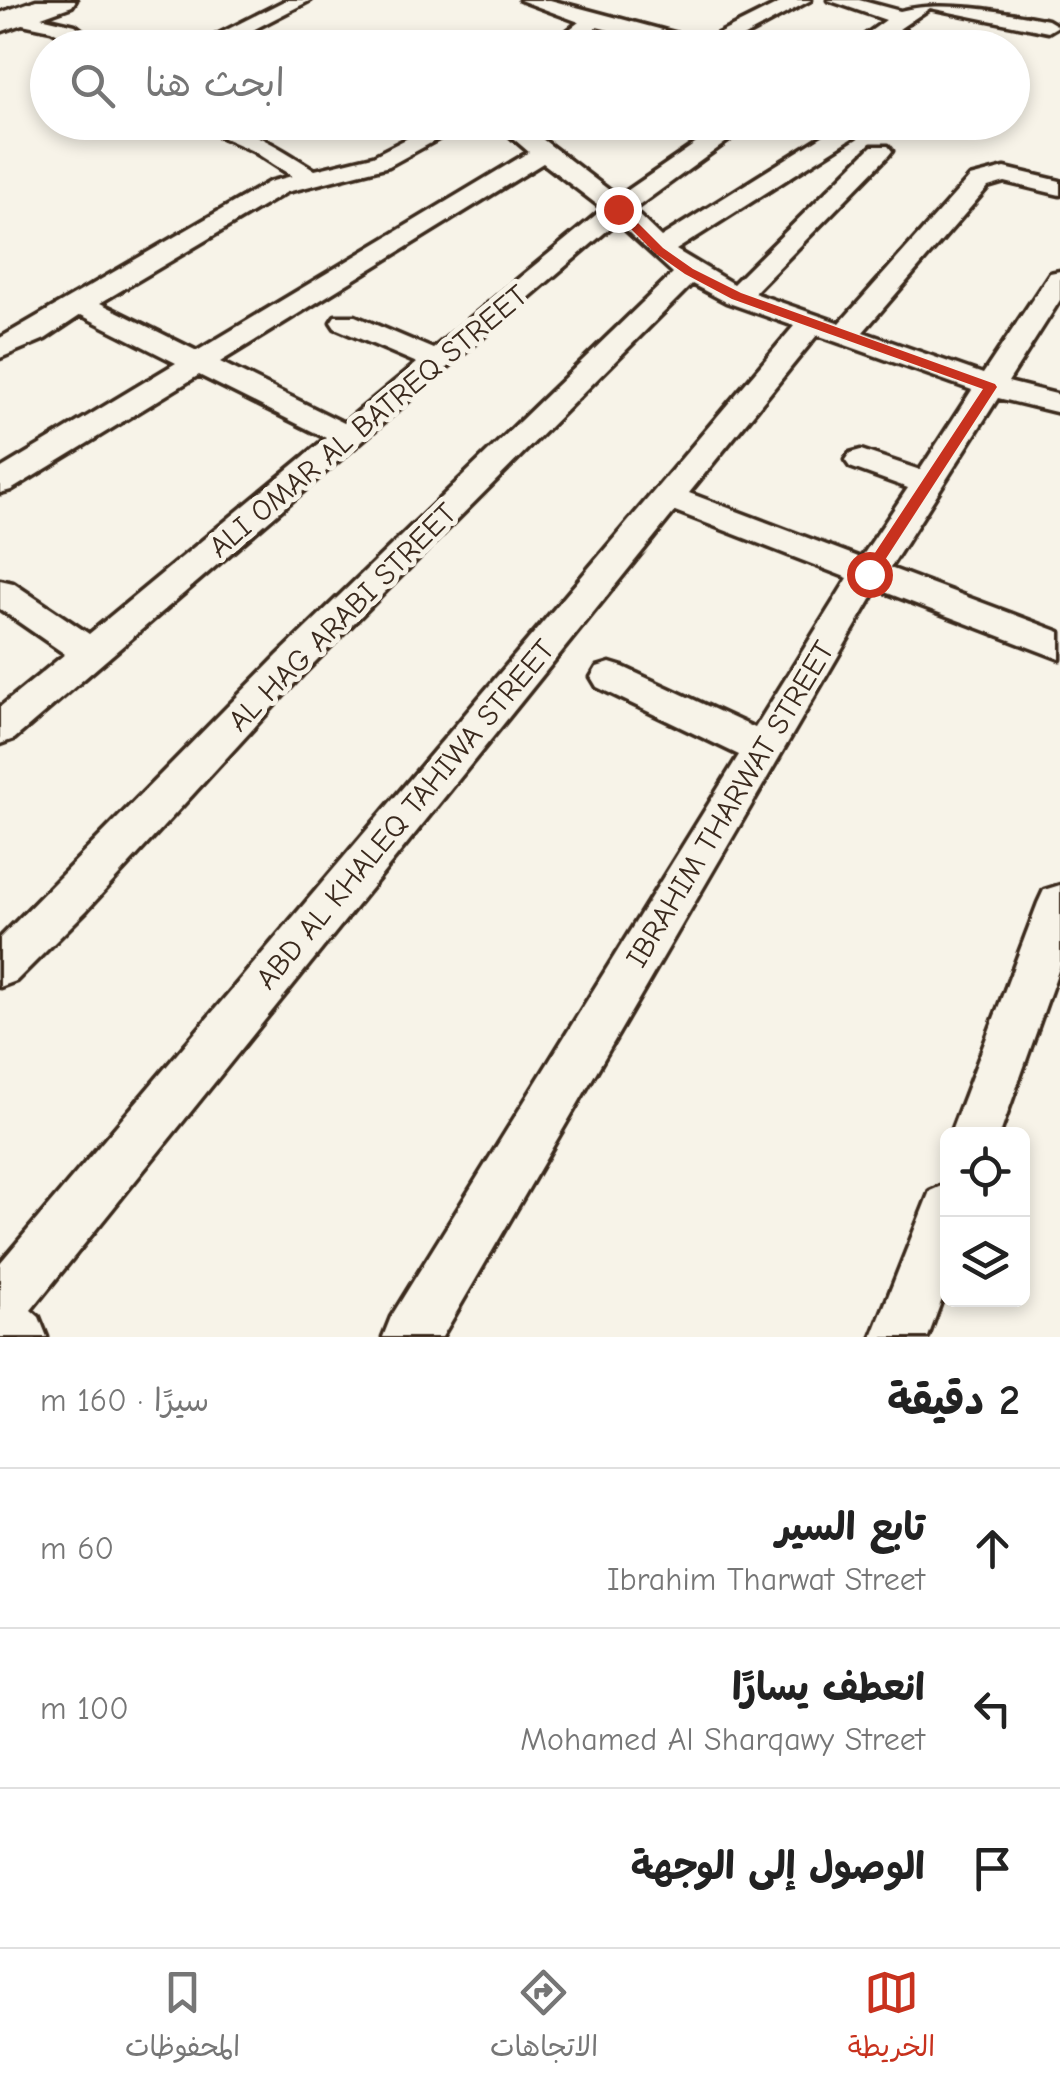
<!DOCTYPE html>
<html lang="ar">
<head>
<meta charset="utf-8">
<style>
  :root { --surface:#fff; --page:#f6f6f6; --text:#222; --muted:#767676; --line:#e0e0e0; --accent:#c8321e }
  body { margin:0; font-family:"Comic Neue","Playpen Sans Arabic",sans-serif; background:var(--page); color:var(--text); direction:rtl }
  .controls { position:absolute; right:30px; bottom:30px; display:grid; overflow:hidden; border-radius:15px; box-shadow:0 5px 15px #0003 }
  .controls button { width:90px; height:90px; display:grid; place-items:center; padding:0; border:0; border-bottom:2px solid var(--line); background:var(--surface); color:var(--text); font:50px sans-serif }
  .stop { position:absolute; width:30px; height:30px; margin:-22px; border:8px solid #c8321e; border-radius:50%; background:#fff }
  .stop.end { background:#c8321e; border-color:#fff; box-shadow:0 2px 10px #0008 }
  .list { margin:0; padding:0; list-style:none }
  h2 { display:flex; justify-content:space-between; align-items:center; height:130px; margin:0; padding:0 40px; font-size:42px }
  h2 small { font-size:32px; font-weight:400; color:var(--muted) }
  .list li { display:grid; grid-template-columns:65px 1fr auto; gap:30px; align-items:center; box-sizing:border-box; height:160px; padding:0 40px; border-top:2px solid var(--line) }
  .list b { display:block; font-size:38px; white-space:nowrap }
  .list p { margin:0; font-size:32px; white-space:nowrap; color:var(--muted) }
  .list em { font-size:32px; font-style:normal; color:var(--muted) }
  .icon { flex:none; width:55px; height:55px; fill:none; stroke:currentColor; stroke-width:2; stroke-linecap:round; stroke-linejoin:round }
  .map { position:relative; flex:none; width:1060px; height:1337px; overflow:hidden; direction:ltr }
  .search { position:absolute; background:var(--surface); box-shadow:0 5px 15px #0003; left:30px; right:30px; top:30px; height:110px; display:flex; align-items:center; gap:25px; box-sizing:border-box; padding:0 35px; border-radius:55px; color:var(--muted); font-size:38px }
  .sheet { height:610px; background:var(--surface) }
  nav { display:flex; justify-content:space-around; align-items:center; box-sizing:border-box; height:140px; border-top:2px solid var(--line); background:var(--surface); font-size:28px; color:var(--muted) }
  nav a { display:grid; justify-items:center; gap:5px }
  nav .on { color:var(--accent) }
  .map>svg:first-child { display:block }
  .lines { fill:none; stroke-linecap:round; stroke-linejoin:round }
  .minor-casing { stroke:#3b2a1e; stroke-width:7 }
  .trunk-casing { stroke:#3b2a1e; stroke-width:7 }
  .minor { fill:#f7f3e8; fill-rule:evenodd }
  .trunk { fill:#f7f3e8; fill-rule:evenodd }
  .route { fill:#c8321e }
  .labels { text-anchor:middle; stroke-width:10; stroke-linejoin:round; paint-order:stroke }
  .street-label { font-size:30px; fill:#3b2a1e; stroke:#f7f3e8 }
</style>
</head>
<body>
<div class="map">
<svg width="1060" height="1337" viewBox="0 0 1060 1337">
  <rect width="100%" height="100%" fill="#f7f3e8"/>
  <filter id="ink" filterUnits="userSpaceOnUse"><feTurbulence type="fractalNoise" baseFrequency=".01" numOctaves="2"/><feDisplacementMap in="SourceGraphic" scale="20" xChannelSelector="R" yChannelSelector="G"/><feConvolveMatrix kernelMatrix="1 2 1 2 8 2 1 2 1" color-interpolation-filters="sRGB"/></filter>
  <g filter="url(#ink)">
    <g class="lines">
      <defs>
        <g id="minor">
          <polygon points="286,0 311,0 218,48 191,48"/>
          <polygon points="520,0 550,0 704,41 786,0 811,0 722,48 681,48 597,27 569,48 545,48 579,22"/>
          <path d="M828 0H859L900 11C940 0 1003 11 1048 20L1058 26 1048 32 930 8 899 29 958 48H922L886 38 872 48H847L886 20Z"/>
          <polygon points="15,11 75,25 105,48 83,48 51,30 8,21 5,17"/>
          <path d="M188 122C242 122 271 142 315 170L373 156 439 122H469L389 166 287 192 100 303 197 351 529 152 494 122H520L618 197 727 122H754L633 210 661 237 845 122H864L863 131 676 250 733 284 872 146H888L892 151 888 156 754 293 840 323 970 177 1005 168 1060 181V195L1005 182 988 187 863 332 983 374 1050 273 1060 271V300L1008 382 1060 395V413L998 398 890 568 1060 632V659L877 589 442 1337H383L391 1317 739 755 597 687 591 677 597 667 610 663 623 667 755 728 848 578 675 511 31 1310 39 1317 47 1337H0V1263L794 326 726 302 692 284 304 673 87 910 16 981 0 987V938L278 655 673 273 617 222 14 739 0 744V707L65 654 0 609V580L13 583 89 634 326 438 199 375 11 490 0 493V469L176 363 81 315 45 339 0 358V338L269 182 292 176 253 151ZM543 163 603 209 433 349 355 316H335L331 322 335 328 417 363 344 423 220 362ZM817 335 972 390 920 470 861 450 850 453 845 460 850 467 908 488 861 558 689 493Z"/>
          <polygon points="1060,885 1060,965 1000,1134 950,1134 1038,903 1044,890"/>
          <polygon points="948,1183 948,1283 928,1337 872,1337 930,1191"/>
        </g>
        <polygon id="trunk" points="36,0 76,0 72,6 0,32 0,13"/>
      </defs>
      <use href="#minor" class="minor-casing"/>
      <use href="#trunk" class="trunk-casing"/>
      <use href="#minor" class="minor"/>
      <use href="#trunk" class="trunk"/>
    </g>
  </g>
  <polygon class="route" points="614,207 622,207 663,248 693,269 741,293 995,384 997,387 874,577 861,574 983,389 732,299 685,274 655,253 614,212"/>
  <g class="labels">
    <g class="street-label">
      <text transform="translate(368 421) rotate(-40)" y="10">ALI OMAR AL BATREQ STREET</text>
      <text transform="translate(342 617) rotate(-45)" y="10">AL HAG ARABI STREET</text>
      <text transform="translate(730 804) rotate(-59)" y="10">IBRAHIM THARWAT STREET</text>
      <text transform="translate(405 814) rotate(-50)" y="10">ABD AL KHALEQ TAHIWA STREET</text>
    </g>
  </g>
</svg>
<div class="controls">
<button><svg class="icon" aria-label="locate" viewBox="0 0 24 24"><circle cx="12" cy="12" r="6"/><path d="M12 2v4M12 18v4M2 12h4M18 12h4"/></svg></button>
<button><svg class="icon" aria-label="layers" viewBox="0 0 24 24"><path d="M12 4l9 5-9 5-9-5zM3 14l9 5 9-5"/></svg></button>
</div>
<div class="stop" style="left:869px;top:574px"></div>
<div class="stop end" style="left:618px;top:209px"></div>
<div class="search"><svg class="icon" aria-label="search" viewBox="0 0 24 24"><circle cx="10" cy="10" r="6"/><path d="M15 15l6 6"/></svg>ابحث هنا</div>
</div>
<section class="sheet">
<h2>2 دقيقة<small>سيرًا · 160 m</small></h2>
<ul class="list">
<li><svg class="icon" aria-label="ahead" viewBox="0 0 24 24"><path d="M12 20V5M6 11l6-6 6 6"/></svg><div><b>تابع السير</b><p>Ibrahim Tharwat Street</p></div><em>60 m</em></li>
<li><svg class="icon" aria-label="left" viewBox="0 0 24 24"><path d="M17 20v-9H6M10 6l-5 5 5 5"/></svg><div><b>انعطف يسارًا</b><p>Mohamed Al Sharqawy Street</p></div><em>100 m</em></li>
<li><svg class="icon" aria-label="arrive" viewBox="0 0 24 24"><path d="M6 21V4h12l-3 4 3 4H6"/></svg><div><b>الوصول إلى الوجهة</b></div></li>
</ul>
</section>
<nav>
<a class="on"><svg class="icon" aria-label="map" viewBox="0 0 24 24"><path d="M3 6l6-2 6 2 6-2v14l-6 2-6-2-6 2zM9 4v14M15 6v14"/></svg>الخريطة</a>
<a><svg class="icon" aria-label="directions" viewBox="0 0 24 24"><path d="M12 3l9 9-9 9-9-9zM9 14v-3h6M13 9l2 2-2 2"/></svg>الاتجاهات</a>
<a><svg class="icon" aria-label="saved" viewBox="0 0 24 24"><path d="M7 4h10v16l-5-4-5 4z"/></svg>المحفوظات</a>
</nav>
</body>
</html>
